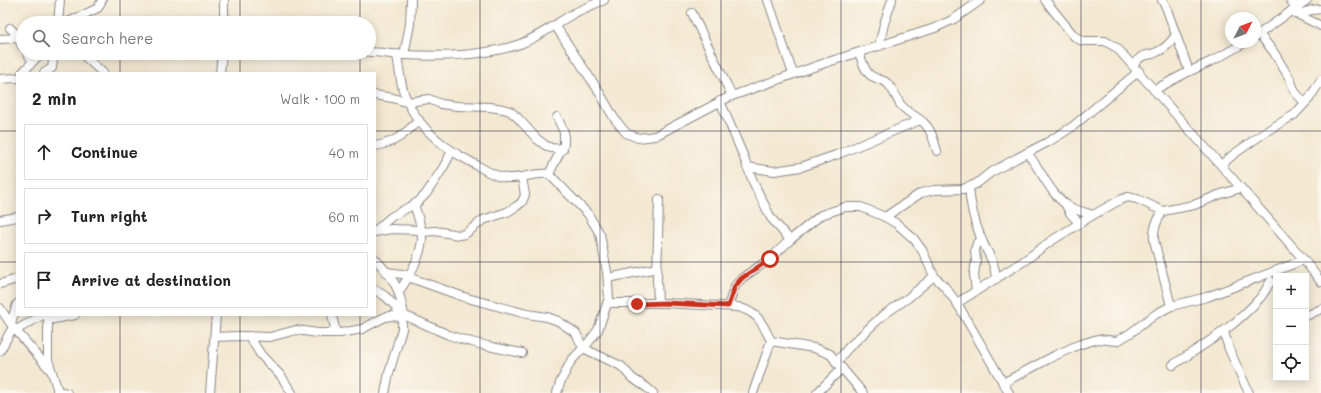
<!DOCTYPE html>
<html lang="en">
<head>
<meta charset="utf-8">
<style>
  :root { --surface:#fff; --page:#f2f2f2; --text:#222; --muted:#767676; --line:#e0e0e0 }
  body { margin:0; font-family:Mali,sans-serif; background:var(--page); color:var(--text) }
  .controls { position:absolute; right:12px; bottom:12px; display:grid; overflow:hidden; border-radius:0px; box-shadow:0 2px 10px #0003 }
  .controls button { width:36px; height:36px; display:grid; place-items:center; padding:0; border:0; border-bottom:1px solid var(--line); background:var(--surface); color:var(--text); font:20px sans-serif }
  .compass { position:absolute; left:1225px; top:12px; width:36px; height:36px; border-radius:50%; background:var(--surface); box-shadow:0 2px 10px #0003; rotate:48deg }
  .stop { position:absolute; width:12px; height:12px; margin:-9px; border:3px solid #c8321e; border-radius:50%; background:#fff }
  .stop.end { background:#c8321e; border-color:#fff; box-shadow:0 1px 4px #0008 }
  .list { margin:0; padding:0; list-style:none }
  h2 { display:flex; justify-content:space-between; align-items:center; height:52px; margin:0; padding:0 16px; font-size:17px }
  h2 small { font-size:13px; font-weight:400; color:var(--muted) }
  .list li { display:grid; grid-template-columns:26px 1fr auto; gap:12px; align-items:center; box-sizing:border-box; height:56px; margin:0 8px 8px; padding:0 8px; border:1px solid var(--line); border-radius:0px }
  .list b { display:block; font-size:15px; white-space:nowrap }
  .list em { font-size:13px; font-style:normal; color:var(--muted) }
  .icon { flex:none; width:22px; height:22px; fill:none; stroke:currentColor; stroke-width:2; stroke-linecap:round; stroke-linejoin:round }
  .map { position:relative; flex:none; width:1321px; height:393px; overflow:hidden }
  .search { position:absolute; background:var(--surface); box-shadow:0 2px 10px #0003; left:16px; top:16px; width:360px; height:44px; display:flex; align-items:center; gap:10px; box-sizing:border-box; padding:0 14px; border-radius:22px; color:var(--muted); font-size:15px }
  .panel { position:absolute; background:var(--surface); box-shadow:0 2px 10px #0003; left:16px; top:72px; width:360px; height:244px; border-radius:0px }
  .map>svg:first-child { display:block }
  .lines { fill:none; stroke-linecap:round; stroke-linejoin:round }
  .minor-casing { stroke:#8a8586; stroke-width:10 }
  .minor { stroke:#fff; stroke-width:8 }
  .route { stroke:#c8321e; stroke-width:5 }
  .grid { fill:none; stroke:#22223b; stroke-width:1; stroke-opacity:0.55 }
</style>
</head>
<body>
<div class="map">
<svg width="1321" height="393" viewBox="0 0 1321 393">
  <rect width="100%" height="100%" fill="#fbf7ec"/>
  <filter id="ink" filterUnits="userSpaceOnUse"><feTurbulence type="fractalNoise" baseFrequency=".025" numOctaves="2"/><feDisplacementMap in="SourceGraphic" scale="8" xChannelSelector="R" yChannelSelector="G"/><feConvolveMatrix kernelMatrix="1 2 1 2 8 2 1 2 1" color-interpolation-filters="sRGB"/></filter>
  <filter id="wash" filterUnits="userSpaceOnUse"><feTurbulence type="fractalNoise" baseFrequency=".012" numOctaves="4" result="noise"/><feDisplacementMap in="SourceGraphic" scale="16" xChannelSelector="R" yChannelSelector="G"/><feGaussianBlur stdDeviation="0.9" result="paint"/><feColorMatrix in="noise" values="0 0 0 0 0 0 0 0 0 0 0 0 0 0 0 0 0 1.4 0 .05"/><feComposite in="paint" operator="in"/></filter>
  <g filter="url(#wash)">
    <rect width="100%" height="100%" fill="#f3e8d1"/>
  </g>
  <g filter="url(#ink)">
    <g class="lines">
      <defs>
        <g id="minor">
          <polyline points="768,0 793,74"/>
          <polyline points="1045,0 1074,36 1082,41 1105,41 1117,48 1241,188 1304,260 1321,282"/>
          <polyline points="1162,0 1166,7 1189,71"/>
          <polyline points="1290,0 1297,8"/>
          <polyline points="1291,11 1321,26"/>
          <polyline points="692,13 732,96"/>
          <polyline points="1298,14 1312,10 1321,9"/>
          <polyline points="225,18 235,23"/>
          <polyline points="58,23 60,0"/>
          <polyline points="66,23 98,8 102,0"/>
          <polyline points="224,23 224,0"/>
          <polyline points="555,25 598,90 614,118 626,133 638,138 655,136 729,97 825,63 935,28 954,19 981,0"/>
          <polyline points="10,28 15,33 23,47"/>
          <polyline points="1259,34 1273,51 1290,79 1295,92 1305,103"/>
          <polyline points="1256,36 1307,0"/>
          <polyline points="0,39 18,38"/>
          <polyline points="879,46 884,24 892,0"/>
          <path d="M369 52C381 52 393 55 405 55 442 57 482 56 517 45 536 39 554 25 571 15 581 9 593 5 604 0"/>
          <polyline points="27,53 33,61"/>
          <polyline points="81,53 103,73"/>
          <path d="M859 53C862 60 864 70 870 75 875 79 882 79 887 83 893 89 896 97 900 104 907 113 917 116 924 123 932 130 934 142 937 151"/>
          <path d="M397 54C399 67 400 81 404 93 415 125 442 147 471 162 482 168 494 177 507 178 522 179 535 172 549 174"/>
          <polyline points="404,55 410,24 411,0"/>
          <path d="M1133 65C1145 51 1144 58 1157 52 1165 49 1171 42 1176 35"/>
          <polyline points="22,73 41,53"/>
          <polyline points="44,73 52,68 54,53"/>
          <polyline points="220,73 222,53"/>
          <polyline points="0,79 17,78"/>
          <polyline points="1154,90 1184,74 1214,60 1246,42"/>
          <polyline points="375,95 393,98 409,103"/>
          <polyline points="720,101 743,155 754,184 771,218 790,240"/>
          <polyline points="408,102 429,99 441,104 457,106 490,107 503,109 510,111 518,118 537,139 545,145 551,148 563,149"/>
          <polyline points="557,117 564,132 564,144 549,174 588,214 600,234 607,272 609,298 598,330 588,343 571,361 560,383 557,393"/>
          <path d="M375 146C395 143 405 134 419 120"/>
          <path d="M1027 153C1042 170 1050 197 1072 208 1079 211 1087 213 1093 215"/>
          <polyline points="1221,165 1234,154 1270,129 1294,115 1309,99 1321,80"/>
          <polyline points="747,167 774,171 801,167 836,155 920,120"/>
          <path d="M969 186C970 205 974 221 981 238 987 253 995 261 996 279"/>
          <polyline points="1066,205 1070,213 1079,223"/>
          <path d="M1163 211C1157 221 1153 228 1154 240L1171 306"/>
          <polyline points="885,217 921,193 934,190 963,189 976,184 990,173 1017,158 1048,142 1072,127 1139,71"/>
          <polyline points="0,220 17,217"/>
          <polyline points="375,231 391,217 418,202 426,194 443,168 452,151"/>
          <polyline points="375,232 391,229 421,230"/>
          <polyline points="421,232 435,231 459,235 465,234 483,220 507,212 517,206 522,202 525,195 522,177"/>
          <path d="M375 259C395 280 399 287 404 315"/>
          <polyline points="387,272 409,275"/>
          <polyline points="408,277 467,298 527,314 547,317 558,321 576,333 583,348 621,366 632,378 646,387 653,393"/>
          <polyline points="608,278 657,268"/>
          <polyline points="0,284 17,279"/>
          <polyline points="375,290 385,296 396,307 402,320 402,329 389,373 385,393"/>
          <polyline points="976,291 974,275 976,261 975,250 977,243 982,240"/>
          <path d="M399 292C409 276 421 258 422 238 422 226 417 215 414 204"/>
          <path d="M607 303H666L738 307C759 313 762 323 771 341L753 393"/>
          <polyline points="658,303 657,278 659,199"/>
          <polyline points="957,303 1024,261 1051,241 1093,215 1120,200 1128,197 1137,199 1163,211 1194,205 1221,194 1241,188"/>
          <polyline points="728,306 735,286 742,278 770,259 790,240 821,215 845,207 861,207 885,217 897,224 914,239 922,250 934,276 944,286 957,303 1009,393"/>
          <polyline points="0,308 13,327 51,371"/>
          <path d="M400 314C417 320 432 328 449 335 472 344 498 348 522 353"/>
          <polyline points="48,315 48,360 57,388 57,393"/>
          <polyline points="332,315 336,333"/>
          <polyline points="1306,316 1321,309"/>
          <polyline points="48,320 75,315"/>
          <polyline points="11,323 17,304"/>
          <polyline points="16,330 43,315"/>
          <polyline points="1224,332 1229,349 1249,393"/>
          <polyline points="249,336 261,355 281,376 292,393"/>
          <polyline points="215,337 239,336 270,337 296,330 318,333 340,333 362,329 385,317 391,316 401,317"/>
          <polyline points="771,341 814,348 830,354 863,393"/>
          <polyline points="0,351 13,327"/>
          <polyline points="836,363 848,348 882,316 908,298 934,276"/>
          <path d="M1173 365C1203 345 1235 327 1259 299 1264 294 1267 287 1271 281"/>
          <polyline points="1003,383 1056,355 1078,345 1098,339 1117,341 1129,334 1156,314 1171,306 1207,297 1304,260"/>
          <polyline points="57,391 67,393"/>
          <polyline points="210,393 216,315"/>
          <polyline points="817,393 842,368"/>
        </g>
      </defs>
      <use href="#minor" class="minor-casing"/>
      <use href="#minor" class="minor"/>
    </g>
  </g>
  <g class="lines" filter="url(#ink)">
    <polyline class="route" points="637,304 666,303 728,306 735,286 742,278 770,259"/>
  </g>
  <path class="grid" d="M120 0V23M240 0V23M360 0V23M480 0V393M600 0V393M721 0V393M841 0V393M961 0V393M1081 0V393M1201 0V393M120 53V73M240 53V73M360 53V73M0 131H17M375 131H1321M0 262H17M375 262H1321M120 315V393M240 315V393M360 315V393"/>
</svg>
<div class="controls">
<button>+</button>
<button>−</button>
<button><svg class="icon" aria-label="locate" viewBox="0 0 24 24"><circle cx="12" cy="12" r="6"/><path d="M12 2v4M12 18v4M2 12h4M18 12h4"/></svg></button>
</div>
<svg class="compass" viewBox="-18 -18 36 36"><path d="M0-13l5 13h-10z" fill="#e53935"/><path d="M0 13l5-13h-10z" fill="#767676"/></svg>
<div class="stop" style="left:770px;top:259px"></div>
<div class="stop end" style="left:637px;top:304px"></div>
<div class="search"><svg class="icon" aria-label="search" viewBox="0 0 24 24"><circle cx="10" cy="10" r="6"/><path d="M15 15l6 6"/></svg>Search here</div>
<section class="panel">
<h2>2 min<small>Walk · 100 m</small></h2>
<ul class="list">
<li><svg class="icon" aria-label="ahead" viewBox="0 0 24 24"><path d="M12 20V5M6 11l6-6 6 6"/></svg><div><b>Continue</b></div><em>40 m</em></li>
<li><svg class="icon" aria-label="right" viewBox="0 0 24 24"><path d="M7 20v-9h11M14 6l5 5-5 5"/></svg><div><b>Turn right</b></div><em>60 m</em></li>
<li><svg class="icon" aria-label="arrive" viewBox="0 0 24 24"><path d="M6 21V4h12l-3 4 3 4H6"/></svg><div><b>Arrive at destination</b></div></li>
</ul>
</section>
</div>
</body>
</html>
